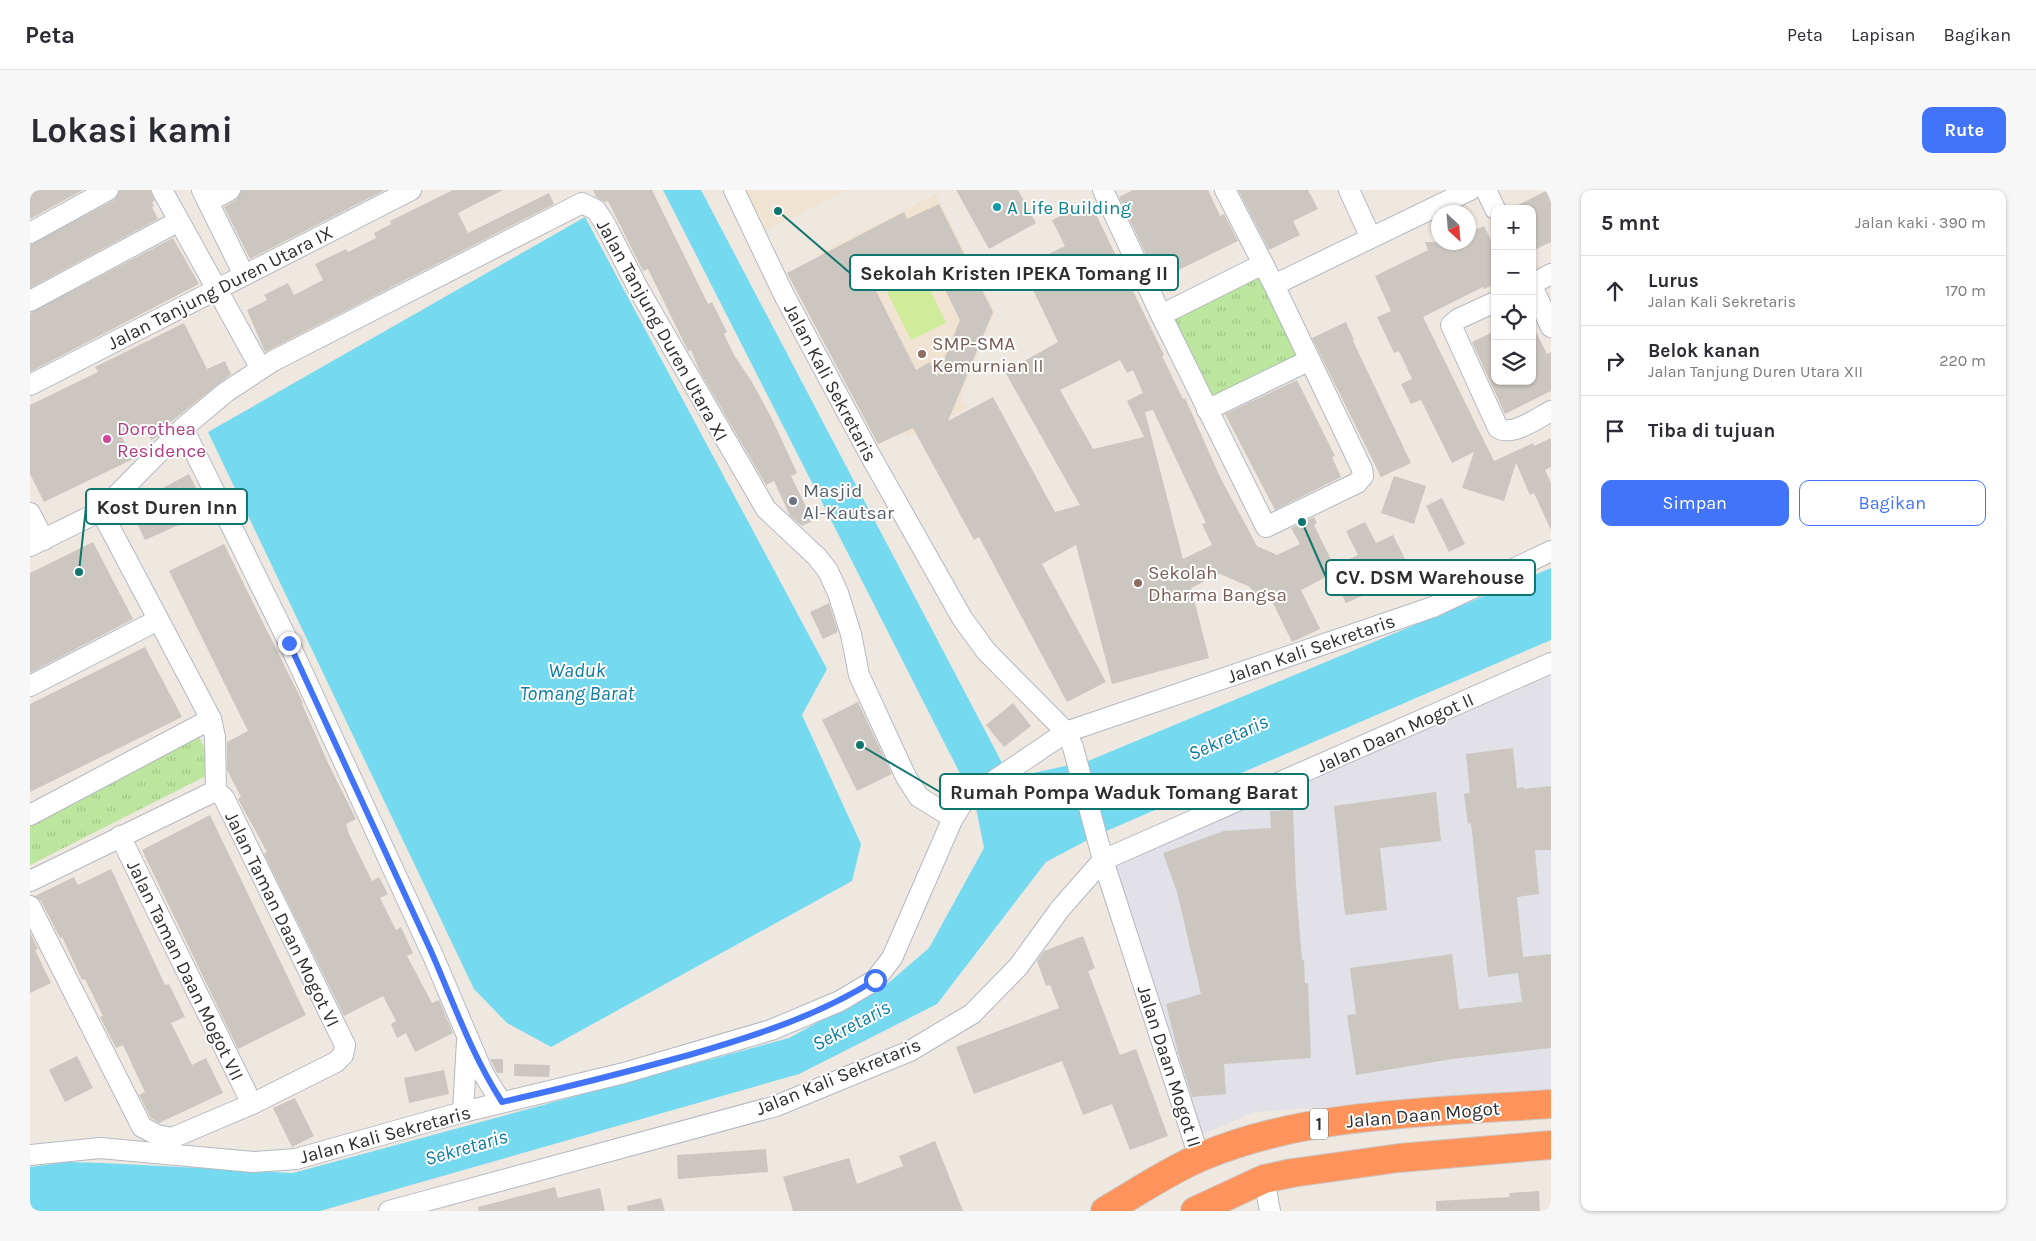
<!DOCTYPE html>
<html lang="id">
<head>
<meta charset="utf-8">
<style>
  :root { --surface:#fff; --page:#f7f7f7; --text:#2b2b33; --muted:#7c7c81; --line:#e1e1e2; --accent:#4274fa }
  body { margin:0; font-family:Karla,sans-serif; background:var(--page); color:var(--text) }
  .controls { position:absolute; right:15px; top:15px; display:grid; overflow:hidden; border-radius:10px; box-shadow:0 1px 4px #0004 }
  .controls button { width:45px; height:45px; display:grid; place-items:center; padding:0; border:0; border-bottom:1px solid var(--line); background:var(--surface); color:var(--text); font:25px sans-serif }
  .compass { position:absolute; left:1401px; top:15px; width:45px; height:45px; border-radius:50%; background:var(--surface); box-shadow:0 1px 4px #0004; rotate:154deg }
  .stop { position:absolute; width:15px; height:15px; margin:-11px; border:4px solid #4274fa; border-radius:50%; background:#fff }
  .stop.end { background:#4274fa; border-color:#fff; box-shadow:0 1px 5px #0008 }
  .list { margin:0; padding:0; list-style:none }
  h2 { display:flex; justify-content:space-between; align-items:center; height:65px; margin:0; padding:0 20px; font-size:21px }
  h2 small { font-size:16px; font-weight:400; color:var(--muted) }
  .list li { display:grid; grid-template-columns:32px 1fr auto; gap:15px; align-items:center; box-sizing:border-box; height:70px; padding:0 20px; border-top:1px solid var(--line) }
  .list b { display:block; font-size:19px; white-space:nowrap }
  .list p { margin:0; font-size:16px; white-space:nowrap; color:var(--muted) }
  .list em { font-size:16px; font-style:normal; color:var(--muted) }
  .actions { display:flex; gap:10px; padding:15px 20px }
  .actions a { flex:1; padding:11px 0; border:1px solid var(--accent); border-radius:10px; text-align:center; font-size:18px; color:var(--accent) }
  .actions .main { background:var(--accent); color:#fff }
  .icon { flex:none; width:28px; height:28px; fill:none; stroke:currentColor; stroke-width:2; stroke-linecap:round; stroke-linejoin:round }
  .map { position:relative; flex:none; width:1521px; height:1021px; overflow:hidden; border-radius:10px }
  header { display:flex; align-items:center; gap:30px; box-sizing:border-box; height:70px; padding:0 25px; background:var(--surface); border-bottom:1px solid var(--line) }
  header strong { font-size:24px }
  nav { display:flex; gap:28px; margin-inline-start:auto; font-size:18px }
  .intro { display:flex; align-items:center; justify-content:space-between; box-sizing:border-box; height:120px; padding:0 30px }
  h1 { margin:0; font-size:35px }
  .button { padding:12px 22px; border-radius:10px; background:var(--accent); color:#fff; font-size:18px; font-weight:700 }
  main { display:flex; gap:30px; padding:0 30px }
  aside { flex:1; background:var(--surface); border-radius:10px; box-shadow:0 1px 4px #0004 }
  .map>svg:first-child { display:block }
  .industrial { fill:#e2e1e8 }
  .education { fill:#f0e3d1 }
  .park { fill:url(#park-tufts) }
  .pitch { fill:#d0ec9a }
  .water { fill:#75daf0 }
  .building { fill:#cbc6bf; fill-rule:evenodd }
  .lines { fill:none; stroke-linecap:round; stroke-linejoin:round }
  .minor-casing { stroke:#b4b8c1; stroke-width:22 }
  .highway-casing { stroke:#c9c9c9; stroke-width:30 }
  .minor { stroke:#fff; stroke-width:20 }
  .highway { stroke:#fe945c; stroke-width:28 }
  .route { stroke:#4274fa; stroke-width:6 }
  .culture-dot { fill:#0f9aa8; stroke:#fff; stroke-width:2 }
  .education-dot { fill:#8d6e63; stroke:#fff; stroke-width:2 }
  .hotel-dot { fill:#d1479c; stroke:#fff; stroke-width:2 }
  .worship-dot { fill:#6b7280; stroke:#fff; stroke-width:2 }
  .labels { text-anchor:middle; stroke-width:4; stroke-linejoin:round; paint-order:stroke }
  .shield { fill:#fff; stroke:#6d6d6d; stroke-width:1 }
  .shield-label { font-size:18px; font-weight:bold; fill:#2e2e2e }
  .culture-label { font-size:19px; fill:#0d838f; stroke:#fff; text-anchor:start }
  .street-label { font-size:19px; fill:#2e2e2e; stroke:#fff }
  .education-label { font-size:19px; fill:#785e54; stroke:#fff; text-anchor:start }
  .hotel-label { font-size:19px; fill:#b23c85; stroke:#fff; text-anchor:start }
  .worship-label { font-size:19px; fill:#5b616d; stroke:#fff; text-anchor:start }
  .water-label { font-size:20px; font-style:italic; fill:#0d7ca2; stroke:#fff }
  .leader { fill:none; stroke:#0f766e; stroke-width:2 }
  .callout-dot { fill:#0f766e; stroke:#fff; stroke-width:2 }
  .callout { fill:#fff; stroke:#0f766e; stroke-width:2 }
  .callout-label { font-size:20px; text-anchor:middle; font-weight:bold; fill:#2e2e2e }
</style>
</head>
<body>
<header>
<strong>Peta</strong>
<nav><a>Peta</a><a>Lapisan</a><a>Bagikan</a></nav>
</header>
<div class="intro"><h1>Lokasi kami</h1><a class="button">Rute</a></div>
<main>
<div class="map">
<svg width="1521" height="1021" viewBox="0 0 1521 1021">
  <defs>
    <pattern id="park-tufts" width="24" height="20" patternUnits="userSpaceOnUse" patternTransform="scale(1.25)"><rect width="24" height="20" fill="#bce59e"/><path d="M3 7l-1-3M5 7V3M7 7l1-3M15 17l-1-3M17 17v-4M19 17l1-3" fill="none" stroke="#a2c588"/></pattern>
  </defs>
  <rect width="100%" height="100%" fill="#efe8e1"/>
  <polygon class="industrial" points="1521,486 1521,900 1225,922 1163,948 1076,677"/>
  <g class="education">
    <polygon points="710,0 818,0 732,42"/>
    <polygon points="906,4 965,122 931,205 938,218 877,248 786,64"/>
  </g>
  <g class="park">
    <polygon points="1232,77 1276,168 1177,218 1133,126"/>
    <polygon points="166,541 183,575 178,585 0,675 0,621"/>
  </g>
  <polygon class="pitch" points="893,85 916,133 881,150 857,102"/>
  <g class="water">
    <polygon points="633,0 671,0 980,588 1058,571 1521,378 1521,450 1067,645 1016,672 907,814 769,884 290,1021 0,1021 0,977 37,972 73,973 263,983 759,848 856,795 899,758 954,658 945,613"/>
    <polygon points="555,27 797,479 772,525 831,654 822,691 521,857 477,833 444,799 178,242"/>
  </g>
  <g class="building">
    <polygon points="0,0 53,0 0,29"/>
    <polygon points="90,0 120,0 125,11 122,12 124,16 122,17 128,29 0,98 0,55 84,10"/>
    <polygon points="212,0 355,0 220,69 194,17 206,10"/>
    <polygon points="423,0 473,0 428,23 438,43 519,3 524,14 235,162 217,120 237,110 234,105 258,93 264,105 293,90 285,74 316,59 318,62 346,48 344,43 361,34 360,31"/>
    <polygon points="563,0 622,0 678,114 682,112 697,142 694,144 704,165 722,192 742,229 767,283 761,286 783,331 772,336 760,326 744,291 736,295 670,182 661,160 658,161 618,79 613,81 578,11 575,12 566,7"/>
    <polygon points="926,0 988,0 1006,33 959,59"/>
    <polygon points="1103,0 1178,0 1190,26 1194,24 1208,51 1128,90 1089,7"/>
    <polygon points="1208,0 1278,0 1288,19 1263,31 1270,45 1239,60"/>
    <polygon points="1516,1 1521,13 1521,52 1502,61 1502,19 1480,19"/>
    <path d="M1060 12 1134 165 1132 166 1153 209 1155 208 1190 287 1227 356 1247 365 1270 354 1261 338 1284 327 1287 333 1284 335 1304 376 1328 365 1316 341 1335 332 1346 353 1363 345 1389 397 1373 404 1366 391 1316 413 1302 384 1271 400 1290 439 1262 452 1241 409 1229 415 1220 397 1190 384 1161 398 1179 468 1082 494 1046 355 1012 374 1076 492 1037 512 949 347 944 350 883 238 848 254 757 83 874 22 877 29 909 14 963 122 918 231 963 207 1025 322 1050 315 975 182 1028 152 992 77 1035 56 1022 30ZM901 71 930 130 907 187 900 172 886 180 845 99ZM1090 170 1097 183 1103 180 1113 203 1097 211 1114 247 1063 259 1030 200ZM1123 220 1176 333 1172 334 1182 355 1153 369 1115 222Z"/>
    <polygon points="1454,36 1465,58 1465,94 1454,99 1453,97 1393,127 1464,271 1503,253 1504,256 1521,248 1521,277 1515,280 1521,293 1521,340 1504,303 1500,305 1486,273 1474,311 1432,298 1444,262 1422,273 1391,210 1381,214 1371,194 1382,189 1369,161 1364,163 1347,127 1361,121 1345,86 1398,60 1395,52 1438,52 1438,43"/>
    <polygon points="143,48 169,94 0,182 0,123"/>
    <polygon points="1316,132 1324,150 1323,151 1381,273 1351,287 1282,148"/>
    <polygon points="154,133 177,179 195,171 201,184 137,235 127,247 121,250 114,236 92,247 103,269 14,312 0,284 0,215 68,182 65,177"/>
    <polygon points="1502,134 1517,164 1521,162 1521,201 1475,224 1442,152 1465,141 1465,191 1502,191"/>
    <polygon points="1267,190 1305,266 1302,267 1311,287 1245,320 1195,224"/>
    <polygon points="159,284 178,322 115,350 99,316"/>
    <polygon points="1364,286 1396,296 1384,334 1351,323"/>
    <polygon points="1412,308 1435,354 1419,362 1396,316"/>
    <polygon points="63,352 103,429 0,483 0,383"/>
    <polygon points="194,354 273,513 272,514 299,575 326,629 316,634 319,644 342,691 349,687 358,704 350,708 366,740 371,737 383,763 377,766 402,813 409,810 423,843 385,862 376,843 367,848 361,834 366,831 353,806 314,826 234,664 237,662 208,609 211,607 197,580 197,552 218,541 139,381"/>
    <polygon points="799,413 808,442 793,449 780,422"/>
    <polygon points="115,457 152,527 0,602 0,514"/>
    <polygon points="828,512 862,584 827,601 792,530"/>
    <polygon points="983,513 1001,536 974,557 956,535"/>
    <polygon points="1483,558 1487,598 1493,597 1494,599 1521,596 1521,660 1505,660 1509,704 1487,707 1493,767 1521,764 1521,858 1422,869 1326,885 1317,825 1326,824 1320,778 1422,764 1429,819 1492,812 1488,783 1458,787 1441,633 1438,634 1434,604 1440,603 1436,564"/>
    <polygon points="1406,602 1411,651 1350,658 1357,720 1315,725 1304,616"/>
    <polygon points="1263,620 1266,697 1272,770 1274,770 1275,793 1278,793 1281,868 1194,874 1196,904 1162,907 1148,863 1136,814 1171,804 1147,702 1133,663 1194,641 1241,638 1240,621"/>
    <polygon points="180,625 276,825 208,859 112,660"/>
    <polygon points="81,679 135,795 139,794 155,827 141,833 162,875 176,868 193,903 129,933 121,928 109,905 115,902 93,855 86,858 70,827 73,826 55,789 52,790 32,747 30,748 11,711 5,706 44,687 48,695"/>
    <polygon points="0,742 8,759 5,760 21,793 0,803"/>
    <polygon points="1053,746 1065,778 1058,781 1090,865 1106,859 1138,946 1100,960 1082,914 1053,925 1032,871 944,904 926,857 1029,818 1020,795 1016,796 1007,771 1014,761"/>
    <polygon points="47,866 63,898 35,912 19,880"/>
    <polygon points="460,869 473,869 473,883 467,883"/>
    <polygon points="484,874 520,875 519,887 484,886"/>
    <polygon points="414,880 419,904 379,913 374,888"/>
    <polygon points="265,908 284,946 262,957 243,918"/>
    <polygon points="905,951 933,1021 763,1021 753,987 819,968 827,994 873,976 869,966"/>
    <polygon points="736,959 738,982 648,989 647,965"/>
    <polygon points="525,997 528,1008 570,998 575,1021 449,1021 448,1017"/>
    <polygon points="1509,1001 1510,1021 1406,1021 1406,1011 1480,1007 1479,1003"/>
    <polygon points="631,1008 635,1021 598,1021 597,1016"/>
  </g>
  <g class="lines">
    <defs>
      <g id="minor">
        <polyline points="132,0 231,179"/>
        <polyline points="172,0 214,85"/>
        <polyline points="704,0 754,105 840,265 932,428 956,461 1036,542 1043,557 1073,670 1169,967"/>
        <polyline points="1073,0 1131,125 1236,337 1327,293 1333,286 1332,279 1244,95 1195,0"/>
        <polyline points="1319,0 1340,46"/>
        <polyline points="1456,0 1465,19"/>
        <polyline points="178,12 200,0"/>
        <polyline points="0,43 78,0"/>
        <polyline points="1502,94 1521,84"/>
        <polyline points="1244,95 1440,0"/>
        <polyline points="1502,96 1521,137"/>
        <polyline points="0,111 149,31"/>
        <path d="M1465 112 1428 129 1421 135 1468 238C1482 247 1508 228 1521 221"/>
        <polyline points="1131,125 1233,74"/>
        <polyline points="0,195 381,0"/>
        <polyline points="1177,220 1280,170"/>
        <polyline points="153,238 259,453 404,768 453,883 471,912"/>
        <polyline points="71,321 181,529 185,547 186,603"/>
        <polyline points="0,323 14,350"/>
        <polyline points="0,356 71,321 153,238 196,202 243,171 552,13 566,20 574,32 609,100 736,319 787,367 798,381 808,403 821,444 829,485 876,587 889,607 923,628"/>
        <polyline points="0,496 128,430"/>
        <polyline points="0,625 181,529"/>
        <polyline points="90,646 222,914"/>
        <polyline points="0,691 183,602 190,604 194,608 315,855 313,865 306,872 222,914 142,948 127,945 112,937 0,716"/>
        <polyline points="433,922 437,851"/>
        <polyline points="0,965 70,958 223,972 266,969 433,922 594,883 741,840 810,811 845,790 862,768 923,628 934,611 1036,542 1403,417 1521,361"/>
        <polyline points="1234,989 1240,1021"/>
        <polyline points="359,1021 746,916 880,861 942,824 988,777 1030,719 1073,670 1521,473"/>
      </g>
      <g id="highway">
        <path d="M1075 1021C1106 1003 1138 981 1171 967 1276 922 1407 922 1521 914"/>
        <polyline points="1165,1021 1234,989 1262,983 1369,968 1521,955"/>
      </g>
    </defs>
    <use href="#minor" class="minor-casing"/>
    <use href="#highway" class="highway-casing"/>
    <use href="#minor" class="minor"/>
    <use href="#highway" class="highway"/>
  </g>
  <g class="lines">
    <path class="route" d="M259 453C306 555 353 657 400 759 423 811 441 864 472 912 534 898 597 882 659 865 724 846 788 826 845 790"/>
  </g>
  <circle class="culture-dot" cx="967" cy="17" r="5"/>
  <g class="education-dot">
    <circle cx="892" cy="164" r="5"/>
    <circle cx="1108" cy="393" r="5"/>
  </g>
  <circle class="hotel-dot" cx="77" cy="249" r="5"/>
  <circle class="worship-dot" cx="763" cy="311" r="5"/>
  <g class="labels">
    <rect class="shield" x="1280" y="918.5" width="18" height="31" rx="4"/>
    <g class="shield-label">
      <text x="1289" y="940">1</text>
    </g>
    <g class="culture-label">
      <text x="977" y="24">A Life Building</text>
    </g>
    <g class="street-label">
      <text transform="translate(190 97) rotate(-27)" y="7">Jalan Tanjung Duren Utara IX</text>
      <text transform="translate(633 140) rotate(61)" y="7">Jalan Tanjung Duren Utara XI</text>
      <text transform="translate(801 192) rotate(62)" y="7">Jalan Kali Sekretaris</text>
      <text transform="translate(1281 458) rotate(-19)" y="7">Jalan Kali Sekretaris</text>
      <text transform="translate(1365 542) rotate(-24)" y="7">Jalan Daan Mogot II</text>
      <text transform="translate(253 729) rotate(64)" y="7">Jalan Taman Daan Mogot VI</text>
      <text transform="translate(156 780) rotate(64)" y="7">Jalan Taman Daan Mogot VII</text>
      <text transform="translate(1140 876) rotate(72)" y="7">Jalan Daan Mogot II</text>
      <text transform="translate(808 886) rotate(-22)" y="7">Jalan Kali Sekretaris</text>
      <text transform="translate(1393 924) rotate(-5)" y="7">Jalan Daan Mogot</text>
      <text transform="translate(355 944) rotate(-15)" y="7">Jalan Kali Sekretaris</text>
    </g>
    <g class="education-label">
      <text x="902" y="160">SMP-SMA<tspan x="902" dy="22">Kemurnian II</tspan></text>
      <text x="1118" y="389">Sekolah<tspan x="1118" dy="22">Dharma Bangsa</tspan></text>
    </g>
    <g class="hotel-label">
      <text x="87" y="245">Dorothea<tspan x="87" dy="22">Residence</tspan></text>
    </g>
    <g class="worship-label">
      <text x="773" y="307">Masjid<tspan x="773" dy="22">Al-Kautsar</tspan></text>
    </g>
    <g class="water-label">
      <text x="547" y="487">Waduk<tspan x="547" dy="23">Tomang Barat</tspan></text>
      <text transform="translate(1198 547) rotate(-24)" y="7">Sekretaris</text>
      <text transform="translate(821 835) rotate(-28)" y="7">Sekretaris</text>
      <text transform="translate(436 957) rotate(-16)" y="7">Sekretaris</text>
    </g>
  </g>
  <path class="leader" d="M748 21L820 83M49 382L56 317M1272 332L1296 387M830 555L910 602"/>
  <g class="callout-dot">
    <circle cx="748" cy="21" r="5"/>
    <circle cx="49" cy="382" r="5"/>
    <circle cx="1272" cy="332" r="5"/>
    <circle cx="830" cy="555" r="5"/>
  </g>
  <g class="callout">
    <rect x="820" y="65" width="328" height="35" rx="5"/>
    <rect x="56" y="299" width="161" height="35" rx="5"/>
    <rect x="1296" y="370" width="209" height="35" rx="5"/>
    <rect x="910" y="584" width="368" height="35" rx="5"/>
  </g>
  <g class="callout-label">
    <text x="984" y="90">Sekolah Kristen IPEKA Tomang II</text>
    <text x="137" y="324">Kost Duren Inn</text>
    <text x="1400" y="394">CV. DSM Warehouse</text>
    <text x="1094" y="609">Rumah Pompa Waduk Tomang Barat</text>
  </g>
</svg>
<div class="controls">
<button>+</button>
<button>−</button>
<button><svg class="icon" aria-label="locate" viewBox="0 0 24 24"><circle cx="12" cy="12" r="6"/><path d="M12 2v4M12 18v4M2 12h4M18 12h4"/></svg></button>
<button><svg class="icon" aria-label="layers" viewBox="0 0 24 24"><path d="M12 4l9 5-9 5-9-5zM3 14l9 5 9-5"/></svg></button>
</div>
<svg class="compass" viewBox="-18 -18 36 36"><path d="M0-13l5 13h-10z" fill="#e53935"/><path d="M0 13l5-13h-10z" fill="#7c7c81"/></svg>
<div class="stop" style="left:845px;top:790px"></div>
<div class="stop end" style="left:259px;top:453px"></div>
</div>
<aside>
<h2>5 mnt<small>Jalan kaki · 390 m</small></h2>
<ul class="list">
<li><svg class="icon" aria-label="ahead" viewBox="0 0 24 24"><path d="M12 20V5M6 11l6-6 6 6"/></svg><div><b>Lurus</b><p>Jalan Kali Sekretaris</p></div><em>170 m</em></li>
<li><svg class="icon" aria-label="right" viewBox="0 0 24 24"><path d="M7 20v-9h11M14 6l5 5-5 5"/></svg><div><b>Belok kanan</b><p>Jalan Tanjung Duren Utara XII</p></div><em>220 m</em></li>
<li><svg class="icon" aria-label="arrive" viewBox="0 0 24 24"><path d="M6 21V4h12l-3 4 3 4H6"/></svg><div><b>Tiba di tujuan</b></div></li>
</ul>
<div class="actions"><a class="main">Simpan</a><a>Bagikan</a></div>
</aside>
</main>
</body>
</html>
